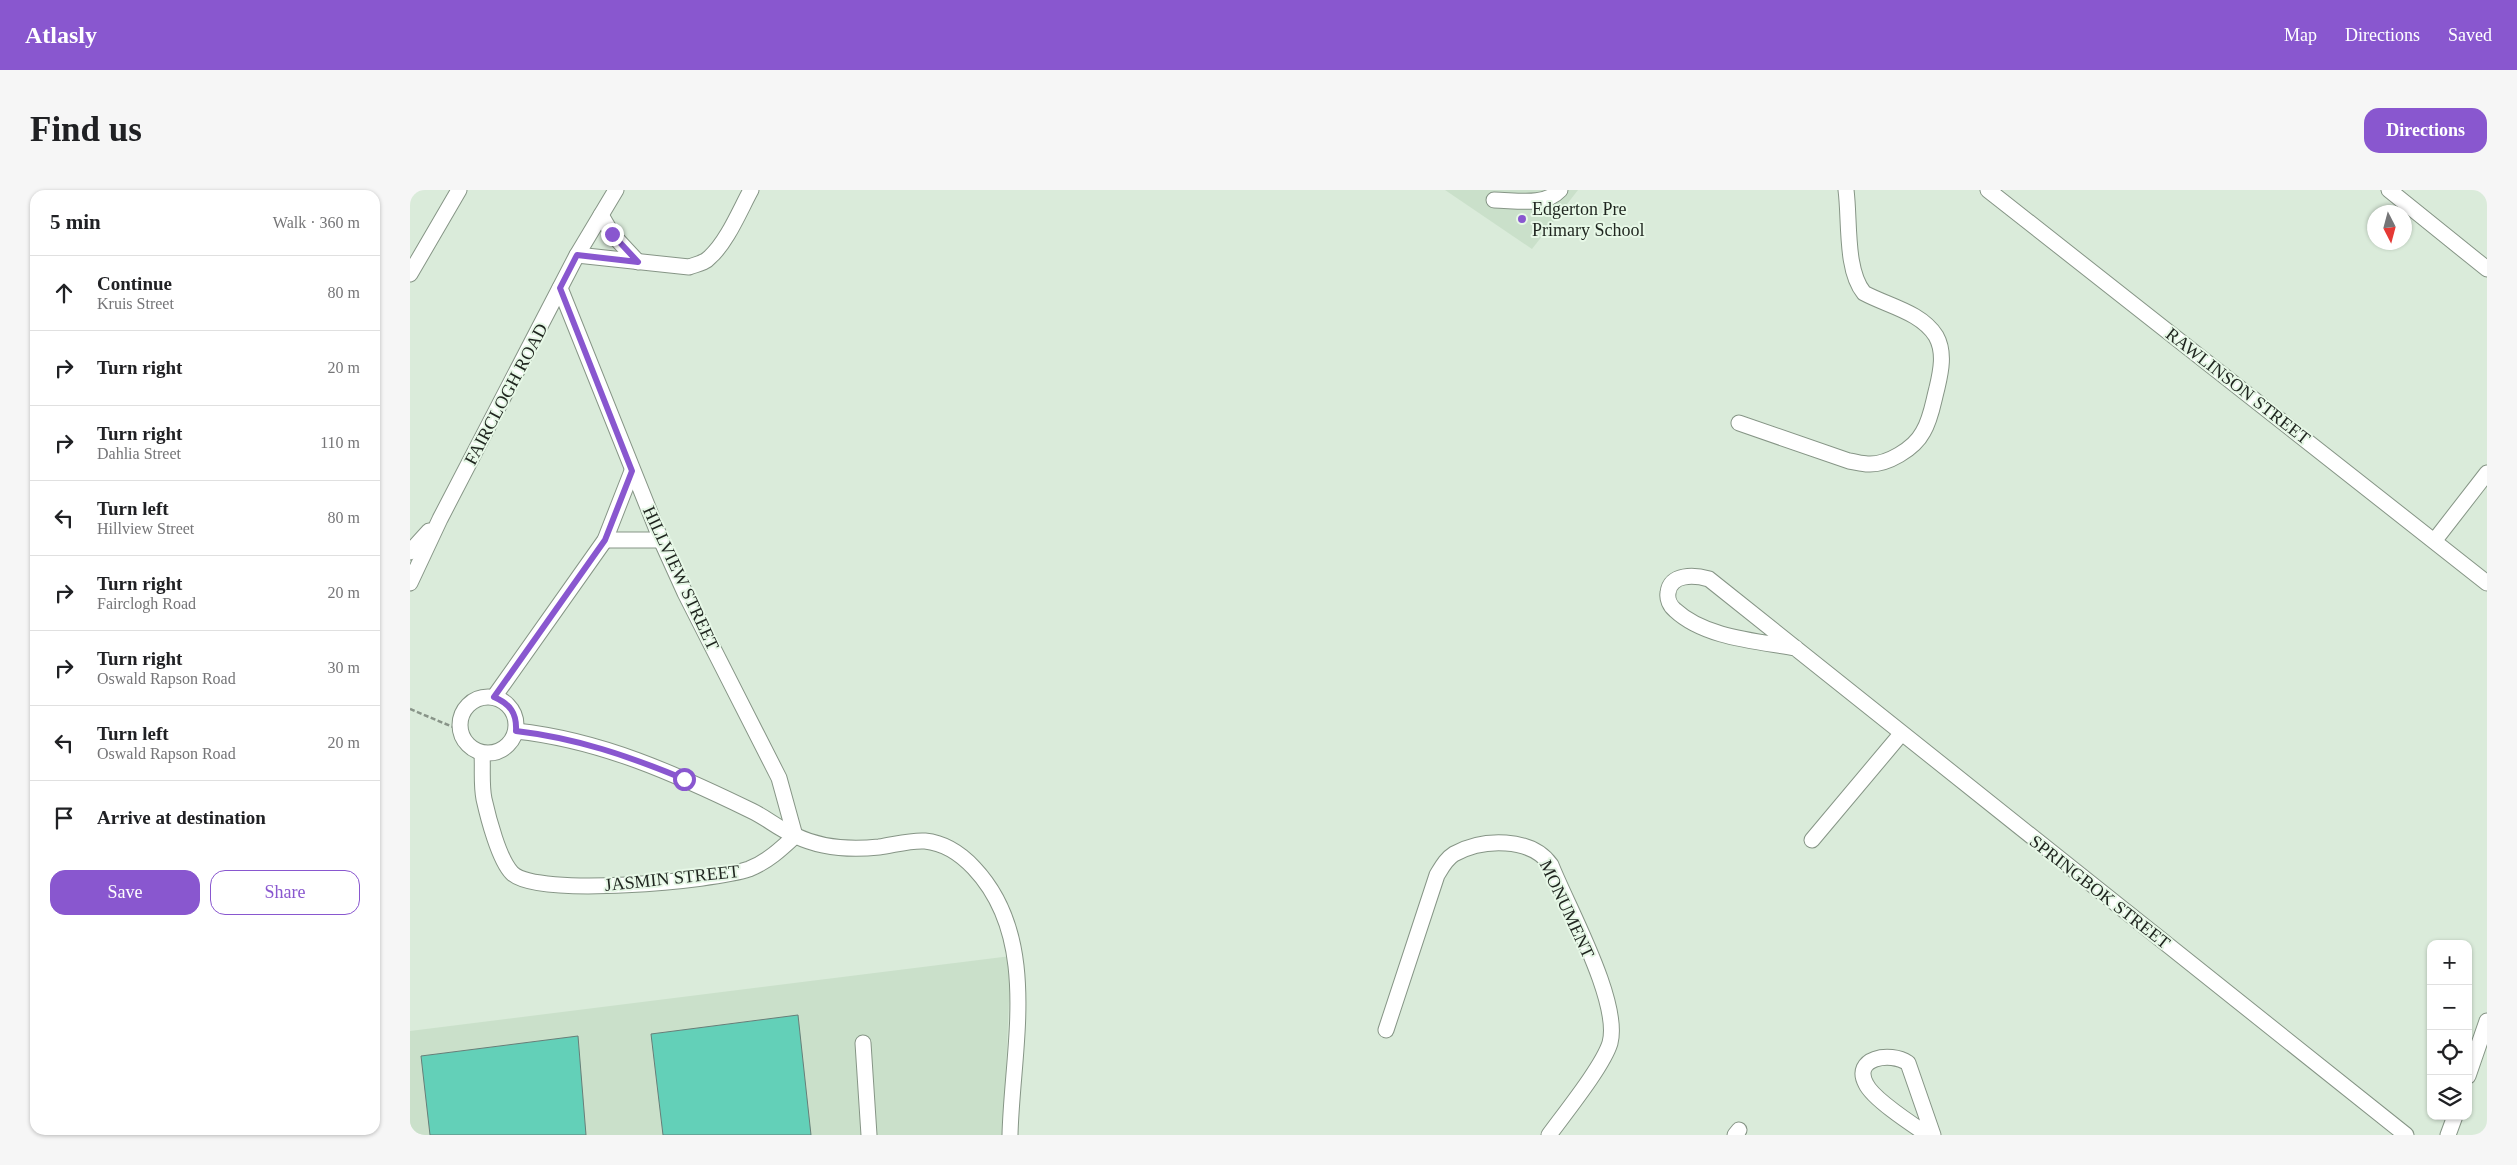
<!DOCTYPE html>
<html lang="en">
<head>
<meta charset="utf-8">
<style>
  :root { --surface:#fff; --page:#f6f6f6; --text:#202124; --muted:#757577; --line:#e0e0e0; --accent:#8957cf }
  body { margin:0; font-family:"Times New Roman",serif; background:var(--page); color:var(--text) }
  .controls { position:absolute; right:15px; bottom:15px; display:grid; overflow:hidden; border-radius:10px; box-shadow:0 1px 4px #0004 }
  .controls button { width:45px; height:45px; display:grid; place-items:center; padding:0; border:0; border-bottom:1px solid var(--line); background:var(--surface); color:var(--text); font:25px sans-serif }
  .compass { position:absolute; left:1957px; top:15px; width:45px; height:45px; border-radius:50%; background:var(--surface); box-shadow:0 1px 4px #0004; rotate:174deg }
  .stop { position:absolute; width:15px; height:15px; margin:-11px; border:4px solid #8957cf; border-radius:50%; background:#fff }
  .stop.end { background:#8957cf; border-color:#fff; box-shadow:0 1px 5px #0008 }
  .list { margin:0; padding:0; list-style:none }
  h2 { display:flex; justify-content:space-between; align-items:center; height:65px; margin:0; padding:0 20px; font-size:21px }
  h2 small { font-size:16px; font-weight:400; color:var(--muted) }
  .list li { display:grid; grid-template-columns:32px 1fr auto; gap:15px; align-items:center; box-sizing:border-box; height:75px; padding:0 20px; border-top:1px solid var(--line) }
  .list b { display:block; font-size:19px; white-space:nowrap }
  .list p { margin:0; font-size:16px; white-space:nowrap; color:var(--muted) }
  .list em { font-size:16px; font-style:normal; color:var(--muted) }
  .actions { display:flex; gap:10px; padding:15px 20px }
  .actions a { flex:1; padding:11px 0; border:1px solid var(--accent); border-radius:15px; text-align:center; font-size:18px; color:var(--accent) }
  .actions .main { background:var(--accent); color:#fff }
  .icon { flex:none; width:28px; height:28px; fill:none; stroke:currentColor; stroke-width:2; stroke-linecap:round; stroke-linejoin:round }
  .map { position:relative; flex:none; width:2077px; height:945px; overflow:hidden; border-radius:15px }
  header { display:flex; align-items:center; gap:30px; box-sizing:border-box; height:70px; padding:0 25px; background:var(--accent); color:#fff }
  header strong { font-size:24px }
  nav { display:flex; gap:28px; margin-inline-start:auto; font-size:18px }
  .intro { display:flex; align-items:center; justify-content:space-between; box-sizing:border-box; height:120px; padding:0 30px }
  h1 { margin:0; font-size:35px }
  .button { padding:12px 22px; border-radius:15px; background:var(--accent); color:#fff; font-size:18px; font-weight:700 }
  main { display:flex; gap:30px; padding:0 30px }
  aside { flex:1; background:var(--surface); border-radius:15px; box-shadow:0 1px 4px #0004 }
  .map>svg:first-child { display:block }
  .built { fill:#cae0ca }
  .building { fill:#63d0b8; stroke:#677e78 }
  .lines { fill:none; stroke-linecap:round; stroke-linejoin:round }
  .minor-casing { stroke:#869586; stroke-width:17 }
  .path { stroke:#889488; stroke-width:2.5; stroke-dasharray:5 2.5; stroke-linecap:butt }
  .minor { stroke:#fff; stroke-width:15 }
  .route { stroke:#8957cf; stroke-width:6 }
  .poi-dot { fill:#8957cf; stroke:#e7f8e7; stroke-width:2 }
  .labels { text-anchor:middle; stroke-width:4; stroke-linejoin:round; paint-order:stroke }
  .poi-label { font-size:18px; fill:#1f251f; stroke:#e7f8e7; text-anchor:start }
  .street-label { font-size:18px; fill:#1f251f; stroke:#e7f8e7 }
</style>
</head>
<body>
<header>
<strong>Atlasly</strong>
<nav><a>Map</a><a>Directions</a><a>Saved</a></nav>
</header>
<div class="intro"><h1>Find us</h1><a class="button">Directions</a></div>
<main>
<aside>
<h2>5 min<small>Walk · 360 m</small></h2>
<ul class="list">
<li><svg class="icon" aria-label="ahead" viewBox="0 0 24 24"><path d="M12 20V5M6 11l6-6 6 6"/></svg><div><b>Continue</b><p>Kruis Street</p></div><em>80 m</em></li>
<li><svg class="icon" aria-label="right" viewBox="0 0 24 24"><path d="M7 20v-9h11M14 6l5 5-5 5"/></svg><div><b>Turn right</b></div><em>20 m</em></li>
<li><svg class="icon" aria-label="right" viewBox="0 0 24 24"><path d="M7 20v-9h11M14 6l5 5-5 5"/></svg><div><b>Turn right</b><p>Dahlia Street</p></div><em>110 m</em></li>
<li><svg class="icon" aria-label="left" viewBox="0 0 24 24"><path d="M17 20v-9H6M10 6l-5 5 5 5"/></svg><div><b>Turn left</b><p>Hillview Street</p></div><em>80 m</em></li>
<li><svg class="icon" aria-label="right" viewBox="0 0 24 24"><path d="M7 20v-9h11M14 6l5 5-5 5"/></svg><div><b>Turn right</b><p>Fairclogh Road</p></div><em>20 m</em></li>
<li><svg class="icon" aria-label="right" viewBox="0 0 24 24"><path d="M7 20v-9h11M14 6l5 5-5 5"/></svg><div><b>Turn right</b><p>Oswald Rapson Road</p></div><em>30 m</em></li>
<li><svg class="icon" aria-label="left" viewBox="0 0 24 24"><path d="M17 20v-9H6M10 6l-5 5 5 5"/></svg><div><b>Turn left</b><p>Oswald Rapson Road</p></div><em>20 m</em></li>
<li><svg class="icon" aria-label="arrive" viewBox="0 0 24 24"><path d="M6 21V4h12l-3 4 3 4H6"/></svg><div><b>Arrive at destination</b></div></li>
</ul>
<div class="actions"><a class="main">Save</a><a>Share</a></div>
</aside>
<div class="map">
<svg width="2077" height="945" viewBox="0 0 2077 945">
  <rect width="100%" height="100%" fill="#daebda"/>
  <g class="built">
    <polygon points="1035,0 1168,0 1122,59"/>
    <polygon points="601,766 593,945 0,945 0,841"/>
  </g>
  <g class="building">
    <polygon points="388,825 401,945 253,945 241,844"/>
    <polygon points="168,846 176,945 20,945 11,866"/>
  </g>
  <g class="lines">
    <defs>
      <g id="minor">
        <polyline points="1578,0 2077,393"/>
        <polyline points="1979,0 2077,79"/>
        <path d="M1084 10C1105 10 1134 17 1150 0"/>
        <polyline points="191,25 202,44 228,72"/>
        <path d="M167 65 279 77C287 74 295 73 300 67 317 52 330 20 341 0"/>
        <polyline points="0,84 49,0"/>
        <polyline points="150,98 251,350 275,403 369,588 385,646"/>
        <path d="M1329 233 1439 271C1446 272 1452 274 1458 274 1477 275 1504 259 1513 242 1521 229 1523 213 1527 198 1531 181 1535 162 1526 146 1511 122 1478 116 1454 103 1435 80 1440 30 1436 0"/>
        <polyline points="195,350 251,350"/>
        <polyline points="2025,350 2077,283"/>
        <polyline points="0,362 19,341"/>
        <polyline points="0,393 30,329 167,65 206,0"/>
        <path d="M1386 458C1347 451 1295 448 1265 420 1260 416 1257 409 1258 403 1260 383 1285 385 1299 389L1996 945"/>
        <circle cx="78" cy="535" r="28"/>
        <polyline points="84,507 195,350 222,281"/>
        <path d="M106 541C191 550 266 584 342 621 357 628 370 640 386 646 411 658 441 660 469 657 484 655 500 650 515 651 535 653 551 664 564 678 631 749 602 858 600 945"/>
        <path d="M72 563C73 578 71 594 74 609 78 627 89 670 102 683 127 708 304 691 339 679 357 672 371 659 385 646"/>
        <polyline points="1402,650 1491,544"/>
        <path d="M976 840 1027 685C1032 677 1036 669 1044 664 1073 648 1121 647 1141 675 1157 716 1211 812 1200 853 1193 876 1155 923 1139 945"/>
        <polyline points="453,853 459,945"/>
        <polyline points="2058,886 2077,831"/>
        <polyline points="1325,945 1329,940"/>
        <path d="M1518 945C1503 935 1463 909 1456 894 1442 868 1480 861 1498 873L1523 945"/>
        <polyline points="2038,945 2045,926"/>
      </g>
    </defs>
    <use href="#minor" class="minor-casing"/>
    <polyline class="path" points="0,519 50,540"/>
    <use href="#minor" class="minor"/>
  </g>
  <g class="lines">
    <path class="route" d="M202 44 228 72 167 65 150 98 222 281 195 350 84 507C100 514 107 523 106 541 166 548 219 566 274 589"/>
  </g>
  <circle class="poi-dot" cx="1112" cy="29" r="5"/>
  <g class="labels">
    <g class="poi-label">
      <text x="1122" y="25">Edgerton Pre<tspan x="1122" dy="21">Primary School</tspan></text>
    </g>
    <g class="street-label">
      <text transform="translate(1828 196) rotate(38)" y="6">RAWLINSON STREET</text>
      <text transform="translate(96 204) rotate(-62)" y="6">FAIRCLOGH ROAD</text>
      <text transform="translate(271 388) rotate(65)" y="6">HILLVIEW STREET</text>
      <text transform="translate(262 688) rotate(-6)" y="6">JASMIN STREET</text>
      <text transform="translate(1690 702) rotate(38)" y="6">SPRINGBOK STREET</text>
      <text transform="translate(1157 719) rotate(65)" y="6">MONUMENT</text>
    </g>
  </g>
</svg>
<div class="controls">
<button>+</button>
<button>−</button>
<button><svg class="icon" aria-label="locate" viewBox="0 0 24 24"><circle cx="12" cy="12" r="6"/><path d="M12 2v4M12 18v4M2 12h4M18 12h4"/></svg></button>
<button><svg class="icon" aria-label="layers" viewBox="0 0 24 24"><path d="M12 4l9 5-9 5-9-5zM3 14l9 5 9-5"/></svg></button>
</div>
<svg class="compass" viewBox="-18 -18 36 36"><path d="M0-13l5 13h-10z" fill="#e53935"/><path d="M0 13l5-13h-10z" fill="#757577"/></svg>
<div class="stop" style="left:274px;top:589px"></div>
<div class="stop end" style="left:202px;top:44px"></div>
</div>
</main>
</body>
</html>
